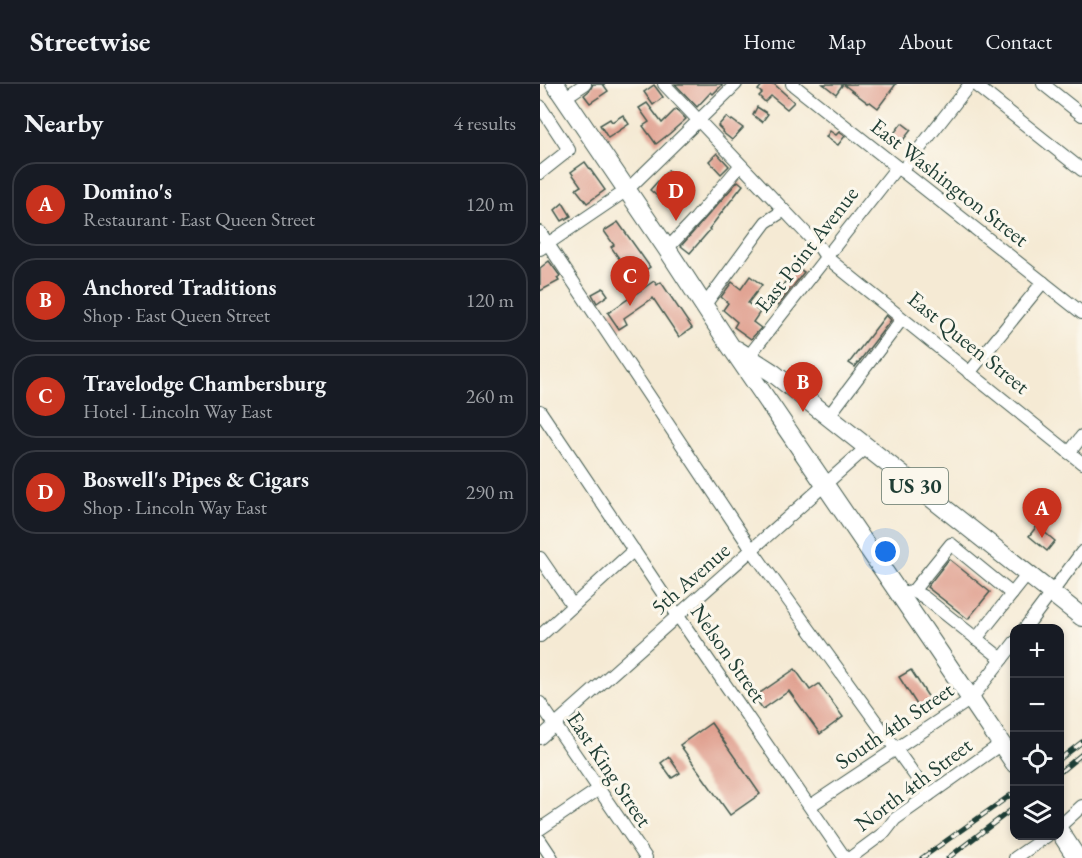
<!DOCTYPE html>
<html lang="en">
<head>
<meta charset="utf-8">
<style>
  :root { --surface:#171b24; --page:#20242c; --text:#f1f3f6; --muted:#9ea1a6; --line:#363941; --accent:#c8321e }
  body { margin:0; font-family:"EB Garamond",serif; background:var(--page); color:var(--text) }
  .controls { position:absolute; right:18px; bottom:18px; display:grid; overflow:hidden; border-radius:12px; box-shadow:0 3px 9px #0003 }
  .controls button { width:54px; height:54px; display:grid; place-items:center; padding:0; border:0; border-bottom:2px solid var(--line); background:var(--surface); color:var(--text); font:30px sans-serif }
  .you { position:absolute; left:346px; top:468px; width:21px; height:21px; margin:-15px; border:4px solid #fff; border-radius:50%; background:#1a73e8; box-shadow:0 0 0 9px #1a73e833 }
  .badge { display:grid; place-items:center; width:39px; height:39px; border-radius:50%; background:var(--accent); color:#fff; font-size:20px; font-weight:700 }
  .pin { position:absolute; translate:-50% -50px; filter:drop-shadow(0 2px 3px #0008) }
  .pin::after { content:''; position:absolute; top:32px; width:21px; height:18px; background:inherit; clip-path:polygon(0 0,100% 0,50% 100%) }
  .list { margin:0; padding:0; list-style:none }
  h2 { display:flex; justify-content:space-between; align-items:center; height:78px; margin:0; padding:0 24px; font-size:26px }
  h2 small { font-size:20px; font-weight:400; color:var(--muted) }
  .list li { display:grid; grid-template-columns:39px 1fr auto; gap:18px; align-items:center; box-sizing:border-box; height:84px; margin:0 12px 12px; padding:0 12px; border:2px solid var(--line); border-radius:24px }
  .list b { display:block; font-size:22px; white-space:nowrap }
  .list p { margin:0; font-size:20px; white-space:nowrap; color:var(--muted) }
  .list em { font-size:20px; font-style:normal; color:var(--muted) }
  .icon { flex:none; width:33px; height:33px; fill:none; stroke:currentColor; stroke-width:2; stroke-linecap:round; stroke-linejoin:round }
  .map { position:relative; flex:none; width:542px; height:774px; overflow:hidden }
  header { display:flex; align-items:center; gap:36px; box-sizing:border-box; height:84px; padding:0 30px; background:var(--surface); border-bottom:2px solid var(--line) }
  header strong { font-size:28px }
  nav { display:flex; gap:33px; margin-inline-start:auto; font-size:21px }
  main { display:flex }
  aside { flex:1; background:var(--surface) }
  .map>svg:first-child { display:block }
  .building { fill:#e0a090 }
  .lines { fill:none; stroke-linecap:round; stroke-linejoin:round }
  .minor-casing { stroke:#3f574c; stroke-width:14 }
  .highway-casing { stroke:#3f574c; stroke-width:20 }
  .minor { stroke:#fff; stroke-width:12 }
  .highway { stroke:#fff; stroke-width:18 }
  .rail-casing { stroke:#1f3d34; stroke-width:5 }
  .rail { stroke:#fbf7ec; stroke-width:3; stroke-dasharray:9; stroke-linecap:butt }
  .labels { text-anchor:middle; stroke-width:6; stroke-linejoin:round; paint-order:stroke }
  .shield { fill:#fbf7ec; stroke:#61756b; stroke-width:1.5 }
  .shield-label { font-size:21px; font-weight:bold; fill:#1f3d34 }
  .street-label { font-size:22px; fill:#1f3d34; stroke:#fbf7ec }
</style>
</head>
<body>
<header>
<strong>Streetwise</strong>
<nav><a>Home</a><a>Map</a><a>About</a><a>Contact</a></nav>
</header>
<main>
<aside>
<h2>Nearby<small>4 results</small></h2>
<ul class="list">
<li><span class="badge">A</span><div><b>Domino's</b><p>Restaurant · East Queen Street</p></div><em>120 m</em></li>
<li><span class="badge">B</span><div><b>Anchored Traditions</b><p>Shop · East Queen Street</p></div><em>120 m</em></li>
<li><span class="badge">C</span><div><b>Travelodge Chambersburg</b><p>Hotel · Lincoln Way East</p></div><em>260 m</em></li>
<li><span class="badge">D</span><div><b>Boswell's Pipes &amp; Cigars</b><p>Shop · Lincoln Way East</p></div><em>290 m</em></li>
</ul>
</aside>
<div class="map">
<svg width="542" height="774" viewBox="0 0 542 774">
  <rect width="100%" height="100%" fill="#fbf7ec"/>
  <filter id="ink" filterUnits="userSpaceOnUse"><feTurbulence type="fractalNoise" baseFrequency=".0167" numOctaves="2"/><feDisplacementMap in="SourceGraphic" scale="12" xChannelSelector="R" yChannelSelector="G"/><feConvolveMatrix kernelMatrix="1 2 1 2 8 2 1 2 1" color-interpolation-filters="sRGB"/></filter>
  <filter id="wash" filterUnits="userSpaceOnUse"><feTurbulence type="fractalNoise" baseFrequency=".008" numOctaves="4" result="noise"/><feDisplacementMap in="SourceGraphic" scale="24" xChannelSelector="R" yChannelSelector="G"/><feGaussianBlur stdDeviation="1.35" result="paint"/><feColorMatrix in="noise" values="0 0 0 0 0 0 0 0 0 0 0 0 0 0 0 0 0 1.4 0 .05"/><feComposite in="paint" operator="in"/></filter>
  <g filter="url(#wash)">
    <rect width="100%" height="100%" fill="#f5ead4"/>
    <g id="blocks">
      <g class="building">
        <polygon points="53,0 63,0 68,7 50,19 44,11 50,6"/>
        <polygon points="135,0 183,0 173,10 171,8 157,23"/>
        <polygon points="223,0 234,0 254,18 247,25 231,12 225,18 219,12 222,9 218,6"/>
        <polygon points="283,0 356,0 338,24 330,18 328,19 303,0 296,10"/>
        <polygon points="114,1 123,13 113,21 104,8"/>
        <polygon points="107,19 122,39 136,25 146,35 129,50 116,60 103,42 109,38 99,24"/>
        <polygon points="217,23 228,30 222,38 213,31"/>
        <polygon points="83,31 89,40 68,54 60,41 70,35 72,38"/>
        <polygon points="186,33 191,37 192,36 203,44 192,56 182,48 183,47 178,42"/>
        <polygon points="362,39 371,46 360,60 351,53"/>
        <polygon points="290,47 296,51 299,48 305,52 298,61 286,53"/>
        <polygon points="177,69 189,82 181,90 169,77"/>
        <polygon points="45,78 65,106 47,119 36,105 41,102 31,88"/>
        <polygon points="128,86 142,98 124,118 110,106"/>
        <polygon points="198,97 203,101 169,145 170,146 150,169 141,162"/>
        <polygon points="23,119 31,132 22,137 15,126"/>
        <polygon points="78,138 110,183 91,196 81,182 83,180 71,163 74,161 64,147"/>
        <polygon points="9,177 20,192 17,194 19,197 0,207 0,184"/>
        <polygon points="256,183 264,188 238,222 231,217"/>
        <polygon points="210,192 222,201 208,219 220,228 213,238 221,244 211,255 194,243 197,238 183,226 188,219 181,213 192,198 201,205"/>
        <polygon points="114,197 117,201 121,198 152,244 139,253 113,214 84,234 87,240 79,245 68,229"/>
        <polygon points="63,204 68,211 57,219 52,210"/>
        <polygon points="346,231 351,236 315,283 309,279"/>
        <polygon points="497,442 515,457 507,467 489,452"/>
        <polygon points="409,475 450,508 428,535 387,503"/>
        <polygon points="255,585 270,606 279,600 303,633 280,650 249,607 223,625 214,613"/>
        <polygon points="371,586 391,617 379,624 359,593"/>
        <polygon points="171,639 220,710 190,731 140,661"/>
        <polygon points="129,673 140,689 132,694 121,679"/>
      </g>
    </g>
  </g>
  <g filter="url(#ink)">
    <use href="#blocks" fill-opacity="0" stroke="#3f574c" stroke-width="1.5"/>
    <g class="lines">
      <defs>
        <g id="minor">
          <polyline points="124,0 280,164 286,173 542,379"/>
          <polyline points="252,0 542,229"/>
          <polyline points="434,0 542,86"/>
          <polyline points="503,0 542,31"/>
          <polyline points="24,14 45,0"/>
          <polyline points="0,22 29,66 0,89"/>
          <polyline points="362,87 430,0"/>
          <polyline points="0,148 212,466 389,711"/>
          <polyline points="0,165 87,106 196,0"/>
          <polyline points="127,165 156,134 200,82"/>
          <polyline points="164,222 220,146 226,138 243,127"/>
          <polyline points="208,273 357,83"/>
          <polyline points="429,289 503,198"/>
          <polyline points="0,327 138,532 305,774"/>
          <polyline points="288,333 362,235"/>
          <polyline points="529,369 542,352"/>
          <polyline points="0,474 33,522"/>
          <polyline points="373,507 411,460 472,510"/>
          <polyline points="366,508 373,507 384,513 462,575"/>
          <polyline points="485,544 542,468"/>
          <polyline points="0,552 94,466"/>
          <polyline points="436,555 488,490"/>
          <polyline points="0,619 106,774"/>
          <polyline points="0,654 326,364"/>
          <polyline points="270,722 431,615 475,558"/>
          <polyline points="520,742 542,722"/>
          <polyline points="0,745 59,705"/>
          <polyline points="0,756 12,774"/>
          <polyline points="310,774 345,748 355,735 461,660"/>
          <polyline points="475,774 507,752"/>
        </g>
        <g id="highway">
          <polyline points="15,0 127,165 189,260 431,615 475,680"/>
          <polyline points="197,266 233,289 542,533"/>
          <polyline points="520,748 537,774"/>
        </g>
      </defs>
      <use href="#minor" class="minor-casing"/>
      <use href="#highway" class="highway-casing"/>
      <use href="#minor" class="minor"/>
      <use href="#highway" class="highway"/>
      <defs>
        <g id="rail">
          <polyline points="520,675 542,658"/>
          <polyline points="520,688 542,670"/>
          <polyline points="382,774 475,708"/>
          <polyline points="408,774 475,723"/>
        </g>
      </defs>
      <use href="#rail" class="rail-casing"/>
      <use href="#rail" class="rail"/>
    </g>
  </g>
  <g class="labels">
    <rect class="shield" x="342" y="384" width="66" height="36" rx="4.5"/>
    <g class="shield-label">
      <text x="375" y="409">US 30</text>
    </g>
    <g class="street-label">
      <text transform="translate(410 98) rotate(38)" y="8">East Washington Street</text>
      <text transform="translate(266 165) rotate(-52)" y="8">East Point Avenue</text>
      <text transform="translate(429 258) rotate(39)" y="8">East Queen Street</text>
      <text transform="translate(150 494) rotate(-41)" y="8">5th Avenue</text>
      <text transform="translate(189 569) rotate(55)" y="8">Nelson Street</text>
      <text transform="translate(354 641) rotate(-34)" y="8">South 4th Street</text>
      <text transform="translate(70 685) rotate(56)" y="8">East King Street</text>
      <text transform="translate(373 700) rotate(-37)" y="8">North 4th Street</text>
    </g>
  </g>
</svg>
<div class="controls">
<button>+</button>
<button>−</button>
<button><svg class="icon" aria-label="locate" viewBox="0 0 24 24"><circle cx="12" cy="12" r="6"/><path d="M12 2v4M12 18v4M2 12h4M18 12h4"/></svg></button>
<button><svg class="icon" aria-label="layers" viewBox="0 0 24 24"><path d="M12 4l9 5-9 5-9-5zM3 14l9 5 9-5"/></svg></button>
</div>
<div class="you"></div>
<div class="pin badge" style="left:502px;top:454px">A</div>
<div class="pin badge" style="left:263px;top:328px">B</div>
<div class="pin badge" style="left:90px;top:222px">C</div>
<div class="pin badge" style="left:136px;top:137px">D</div>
</div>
</main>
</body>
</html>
